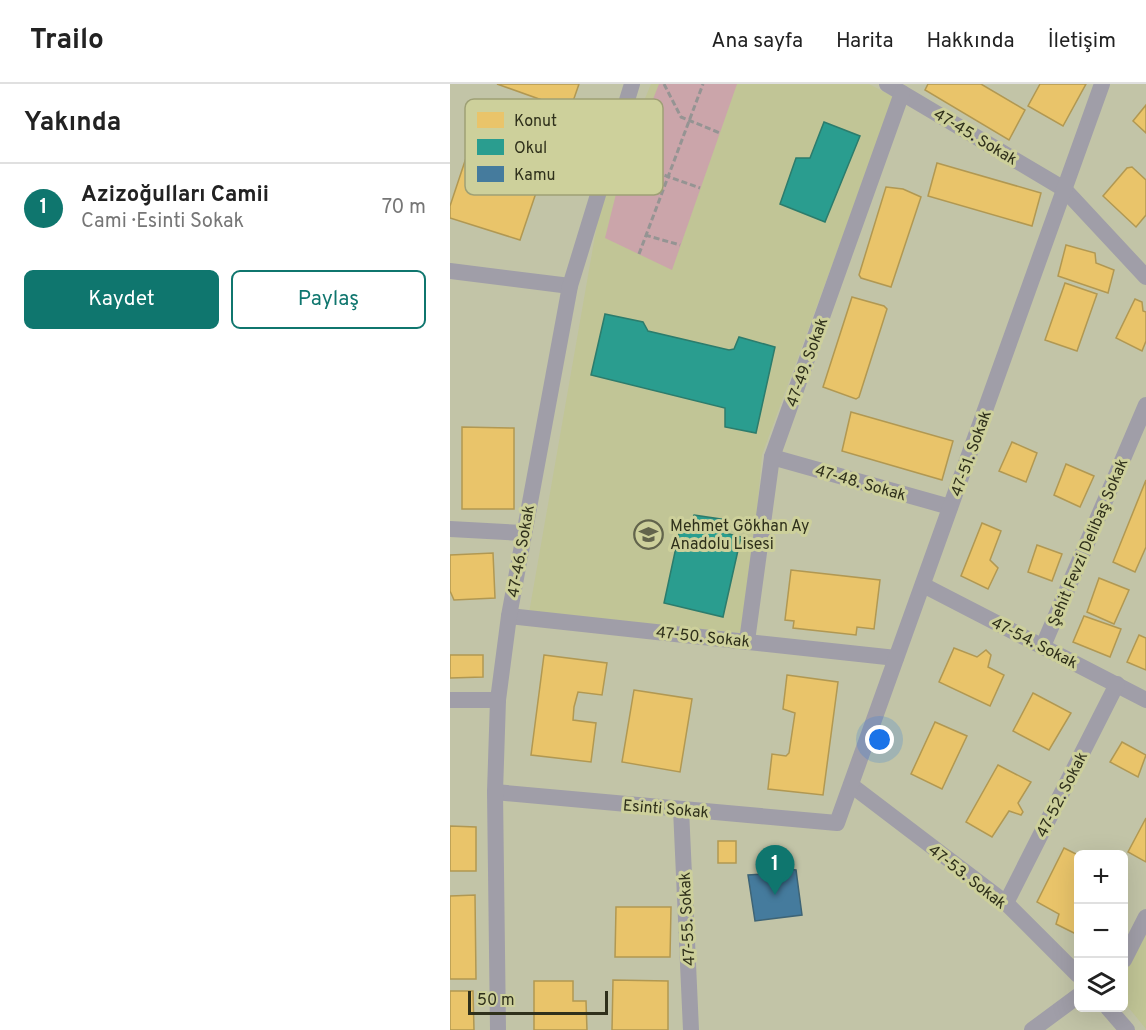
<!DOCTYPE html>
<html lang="tr">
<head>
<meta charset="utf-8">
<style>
  :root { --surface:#fff; --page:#f2f2f2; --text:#222; --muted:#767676; --line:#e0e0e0; --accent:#0f766e }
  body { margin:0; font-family:Overpass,sans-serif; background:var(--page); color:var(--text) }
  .controls { position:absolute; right:18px; bottom:18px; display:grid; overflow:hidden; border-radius:9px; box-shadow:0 6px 24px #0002 }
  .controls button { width:54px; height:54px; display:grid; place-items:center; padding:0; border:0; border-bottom:2px solid var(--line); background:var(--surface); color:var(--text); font:30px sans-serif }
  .scale { position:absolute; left:18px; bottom:15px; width:140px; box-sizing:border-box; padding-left:6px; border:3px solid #2f301b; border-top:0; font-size:16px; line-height:21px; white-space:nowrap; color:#2f301b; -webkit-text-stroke:4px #cdd09b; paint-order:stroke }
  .you { position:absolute; left:430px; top:656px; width:21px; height:21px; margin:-15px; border:4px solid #fff; border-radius:50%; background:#1a73e8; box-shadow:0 0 0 9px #1a73e833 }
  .badge { display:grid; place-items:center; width:39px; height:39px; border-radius:50%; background:var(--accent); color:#fff; font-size:20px; font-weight:700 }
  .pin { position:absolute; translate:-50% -50px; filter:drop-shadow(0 2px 3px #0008) }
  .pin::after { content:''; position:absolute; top:32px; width:21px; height:18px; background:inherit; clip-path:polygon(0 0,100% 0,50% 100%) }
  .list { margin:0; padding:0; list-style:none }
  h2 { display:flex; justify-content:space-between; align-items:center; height:78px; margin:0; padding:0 24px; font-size:26px }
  h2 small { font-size:20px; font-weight:400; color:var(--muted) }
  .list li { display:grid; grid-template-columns:39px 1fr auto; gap:18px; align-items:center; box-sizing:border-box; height:90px; padding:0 24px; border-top:2px solid var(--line) }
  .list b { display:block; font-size:22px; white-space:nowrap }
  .list p { margin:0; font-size:20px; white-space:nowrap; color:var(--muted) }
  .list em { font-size:20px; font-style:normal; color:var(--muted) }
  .actions { display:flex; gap:12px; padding:18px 24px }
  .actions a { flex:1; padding:14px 0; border:2px solid var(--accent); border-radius:9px; text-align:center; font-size:21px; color:var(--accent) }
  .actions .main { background:var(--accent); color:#fff }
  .icon { flex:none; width:33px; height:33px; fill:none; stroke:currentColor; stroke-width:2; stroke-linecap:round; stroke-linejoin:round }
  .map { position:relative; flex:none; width:696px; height:946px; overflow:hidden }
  header { display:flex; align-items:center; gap:36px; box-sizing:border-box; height:84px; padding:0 30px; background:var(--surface); border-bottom:2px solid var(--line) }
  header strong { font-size:28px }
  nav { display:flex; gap:33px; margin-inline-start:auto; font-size:21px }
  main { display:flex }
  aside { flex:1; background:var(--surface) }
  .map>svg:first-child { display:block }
  .built { fill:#c1c596 }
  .green { fill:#cba5aa }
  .homes { fill:#e9c46a; stroke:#b19852; stroke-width:1.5 }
  .schools { fill:#2a9d8f; stroke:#2c7c6c; stroke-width:1.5 }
  .public { fill:#457b9d; stroke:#3e6476; stroke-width:1.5 }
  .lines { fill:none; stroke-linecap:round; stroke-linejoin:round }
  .path { stroke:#959493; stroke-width:3; stroke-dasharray:6 3; stroke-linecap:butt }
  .minor { stroke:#a09ea8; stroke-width:16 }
  .labels { text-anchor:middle; stroke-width:6; stroke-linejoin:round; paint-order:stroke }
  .street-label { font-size:16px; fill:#2f301b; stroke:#cdd09b }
  .poi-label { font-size:16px; fill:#2f301b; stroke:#cdd09b; text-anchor:start }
  .key { fill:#cdd09b; stroke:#9ea075; stroke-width:1.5 }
  .key-label { font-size:16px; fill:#2f301b }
</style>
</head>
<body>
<header>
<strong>Trailo</strong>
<nav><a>Ana sayfa</a><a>Harita</a><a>Hakkında</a><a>İletişim</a></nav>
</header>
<main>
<aside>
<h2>Yakında<small></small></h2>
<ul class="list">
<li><span class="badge">1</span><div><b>Azizoğulları Camii</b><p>Cami · Esinti Sokak</p></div><em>70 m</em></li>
</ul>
<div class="actions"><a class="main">Kaydet</a><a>Paylaş</a></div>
</aside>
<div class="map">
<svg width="696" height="946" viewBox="0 0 696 946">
  <rect width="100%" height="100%" fill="#c2c4a7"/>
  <g class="built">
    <polygon points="201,0 419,0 444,13 312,371 296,552 79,529 150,123"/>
    <polygon points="696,849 696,945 674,918 674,884"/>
  </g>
  <polygon class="green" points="209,0 287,0 222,186 155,154 167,106"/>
  <g class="homes">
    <polygon points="47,0 129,0 120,26"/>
    <polygon points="478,0 531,0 575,26 559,56 475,6"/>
    <polygon points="590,0 636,0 613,42 578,22"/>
    <polygon points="696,21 696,49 683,37"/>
    <polygon points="16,74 90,97 70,156 0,134 0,122"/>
    <polygon points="487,79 591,109 582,142 478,112"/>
    <polygon points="682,83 696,96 696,131 686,143 653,112 677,84"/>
    <polygon points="436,103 453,105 471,113 441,203 411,194 409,191"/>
    <polygon points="616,161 645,169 646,179 664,186 658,209 608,192"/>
    <polygon points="615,199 647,210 627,267 595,256"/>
    <polygon points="402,213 434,222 437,225 409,313 406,315 373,303"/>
    <polygon points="685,215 692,218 693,227 696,228 696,257 692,267 666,254"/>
    <polygon points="401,328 503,357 492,396 392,367"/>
    <polygon points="12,343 64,344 64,425 12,425"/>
    <polygon points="562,358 587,369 576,398 549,387"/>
    <polygon points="616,380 644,392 630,423 604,411"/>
    <polygon points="696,396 696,463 685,488 663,478"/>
    <polygon points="532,439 551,447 540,476 548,484 538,505 511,492"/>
    <polygon points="587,461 612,470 602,497 578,488"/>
    <polygon points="43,469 45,514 4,516 0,507 0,471"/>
    <polygon points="341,486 430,496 424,545 407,543 406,551 343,544 344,537 335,536"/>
    <polygon points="649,494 679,506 664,540 637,528"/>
    <polygon points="634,532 671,545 660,573 623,558"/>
    <polygon points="689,551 696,554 696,586 677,578"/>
    <polygon points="504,564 527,573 536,566 541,571 538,583 554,591 540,622 489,598"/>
    <polygon points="0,571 33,571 33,593 0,594"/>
    <polygon points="94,571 157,579 152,611 128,608 124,623 123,636 146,639 141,678 81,671"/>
    <polygon points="337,591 388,598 373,711 318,705 322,670 336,672 339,669 345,629 333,625"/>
    <polygon points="184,606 242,615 230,688 172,678"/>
    <polygon points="583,609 621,629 599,666 563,647"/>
    <polygon points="485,638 517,652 492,705 461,690"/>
    <polygon points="672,658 696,671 688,693 660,678"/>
    <polygon points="548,681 581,698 568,719 573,728 571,731 559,727 542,753 516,738"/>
    <polygon points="696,734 696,778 678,768"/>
    <polygon points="0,742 26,743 26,787 0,787"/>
    <rect x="268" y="757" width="18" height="22"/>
    <polygon points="614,764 628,771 628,801 625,808 628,809 628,851 606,840 609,830 587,818"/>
    <polygon points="25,811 26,895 0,895 0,812"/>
    <polygon points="166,823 221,823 220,873 165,873"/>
    <polygon points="163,896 218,897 218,946 162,946"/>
    <polygon points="84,897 123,897 123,917 136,917 137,946 84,946"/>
    <polygon points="0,907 23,907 24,946 0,946"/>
  </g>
  <g class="schools">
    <polygon points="374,38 410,52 375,138 330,120 346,74 360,74"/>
    <polygon points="155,230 193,238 198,247 279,266 284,265 289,253 325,263 306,349 275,343 275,324 141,291"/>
    <polygon points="244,431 277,436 275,449 291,453 273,533 214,519 231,440 240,441"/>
  </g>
  <polygon class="public" points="333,769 336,785 346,786 352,831 305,837 298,791 314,790 314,772"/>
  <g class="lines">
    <g class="path">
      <polyline points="214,0 231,33 270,49"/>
      <polyline points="185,47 211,90 250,104"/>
      <polyline points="195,151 230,161"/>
      <polyline points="189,170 253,0"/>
    </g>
    <g class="minor">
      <polyline points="437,0 614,105 696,193"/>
      <polyline points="0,187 120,202"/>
      <polyline points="322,373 500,423"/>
      <polyline points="0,445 73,449"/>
      <polyline points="473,501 696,616"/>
      <polyline points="59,532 446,574"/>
      <polyline points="297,557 322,373 452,9"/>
      <polyline points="593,562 696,321"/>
      <polyline points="0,616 48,616"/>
      <polyline points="401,701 556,819 628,891"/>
      <polyline points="45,708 387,739 652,0"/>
      <polyline points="231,725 241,946"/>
      <polyline points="556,819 667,600"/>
      <polyline points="674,876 696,833"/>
      <polyline points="658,924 677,946"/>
      <polyline points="48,946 45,708 48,616 59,532 120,202 182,0"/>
      <polyline points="582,946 628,912"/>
    </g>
  </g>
  <defs>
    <symbol id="school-ring" viewBox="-11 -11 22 22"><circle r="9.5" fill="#cdd09b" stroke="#62644c" stroke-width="1.5"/><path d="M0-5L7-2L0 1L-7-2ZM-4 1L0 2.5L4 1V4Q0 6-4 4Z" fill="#62644c"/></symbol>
  </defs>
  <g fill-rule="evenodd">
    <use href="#school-ring" x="182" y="434" width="33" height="33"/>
  </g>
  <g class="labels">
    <g class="street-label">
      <text transform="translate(526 52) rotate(31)" y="6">47-45. Sokak</text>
      <text transform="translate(356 278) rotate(-70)" y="6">47-49. Sokak</text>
      <text transform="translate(520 369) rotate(-70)" y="6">47-51. Sokak</text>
      <text transform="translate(411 398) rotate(16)" y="6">47-48. Sokak</text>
      <text transform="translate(637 458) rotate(-67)" y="6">Şehit Fevzi Delibaş Sokak</text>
      <text transform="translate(70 467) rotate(-80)" y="6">47-46. Sokak</text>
      <text transform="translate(253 552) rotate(6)" y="6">47-50. Sokak</text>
      <text transform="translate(585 558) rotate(27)" y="6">47-54. Sokak</text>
      <text transform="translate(611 710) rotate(-63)" y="6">47-52. Sokak</text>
      <text transform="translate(216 724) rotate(5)" y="6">Esinti Sokak</text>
      <text transform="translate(518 792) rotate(38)" y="6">47-53. Sokak</text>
      <text transform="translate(236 835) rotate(-93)" y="6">47-55. Sokak</text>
    </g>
    <g class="poi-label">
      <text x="220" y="447">Mehmet Gökhan Ay<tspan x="220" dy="18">Anadolu Lisesi</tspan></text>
    </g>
  </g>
  <rect x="15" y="15" width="198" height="96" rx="9" class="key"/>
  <rect x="27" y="28" width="27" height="16" fill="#e9c46a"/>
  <rect x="27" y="55" width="27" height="16" fill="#2a9d8f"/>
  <rect x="27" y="82" width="27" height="16" fill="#457b9d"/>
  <g class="key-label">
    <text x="64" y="42">Konut</text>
    <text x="64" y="69">Okul</text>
    <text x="64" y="96">Kamu</text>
  </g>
</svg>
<div class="controls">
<button>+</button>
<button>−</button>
<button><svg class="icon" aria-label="layers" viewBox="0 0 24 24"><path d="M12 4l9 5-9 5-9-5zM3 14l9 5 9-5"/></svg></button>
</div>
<div class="scale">50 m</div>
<div class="you"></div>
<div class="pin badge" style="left:325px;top:811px">1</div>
</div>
</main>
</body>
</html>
